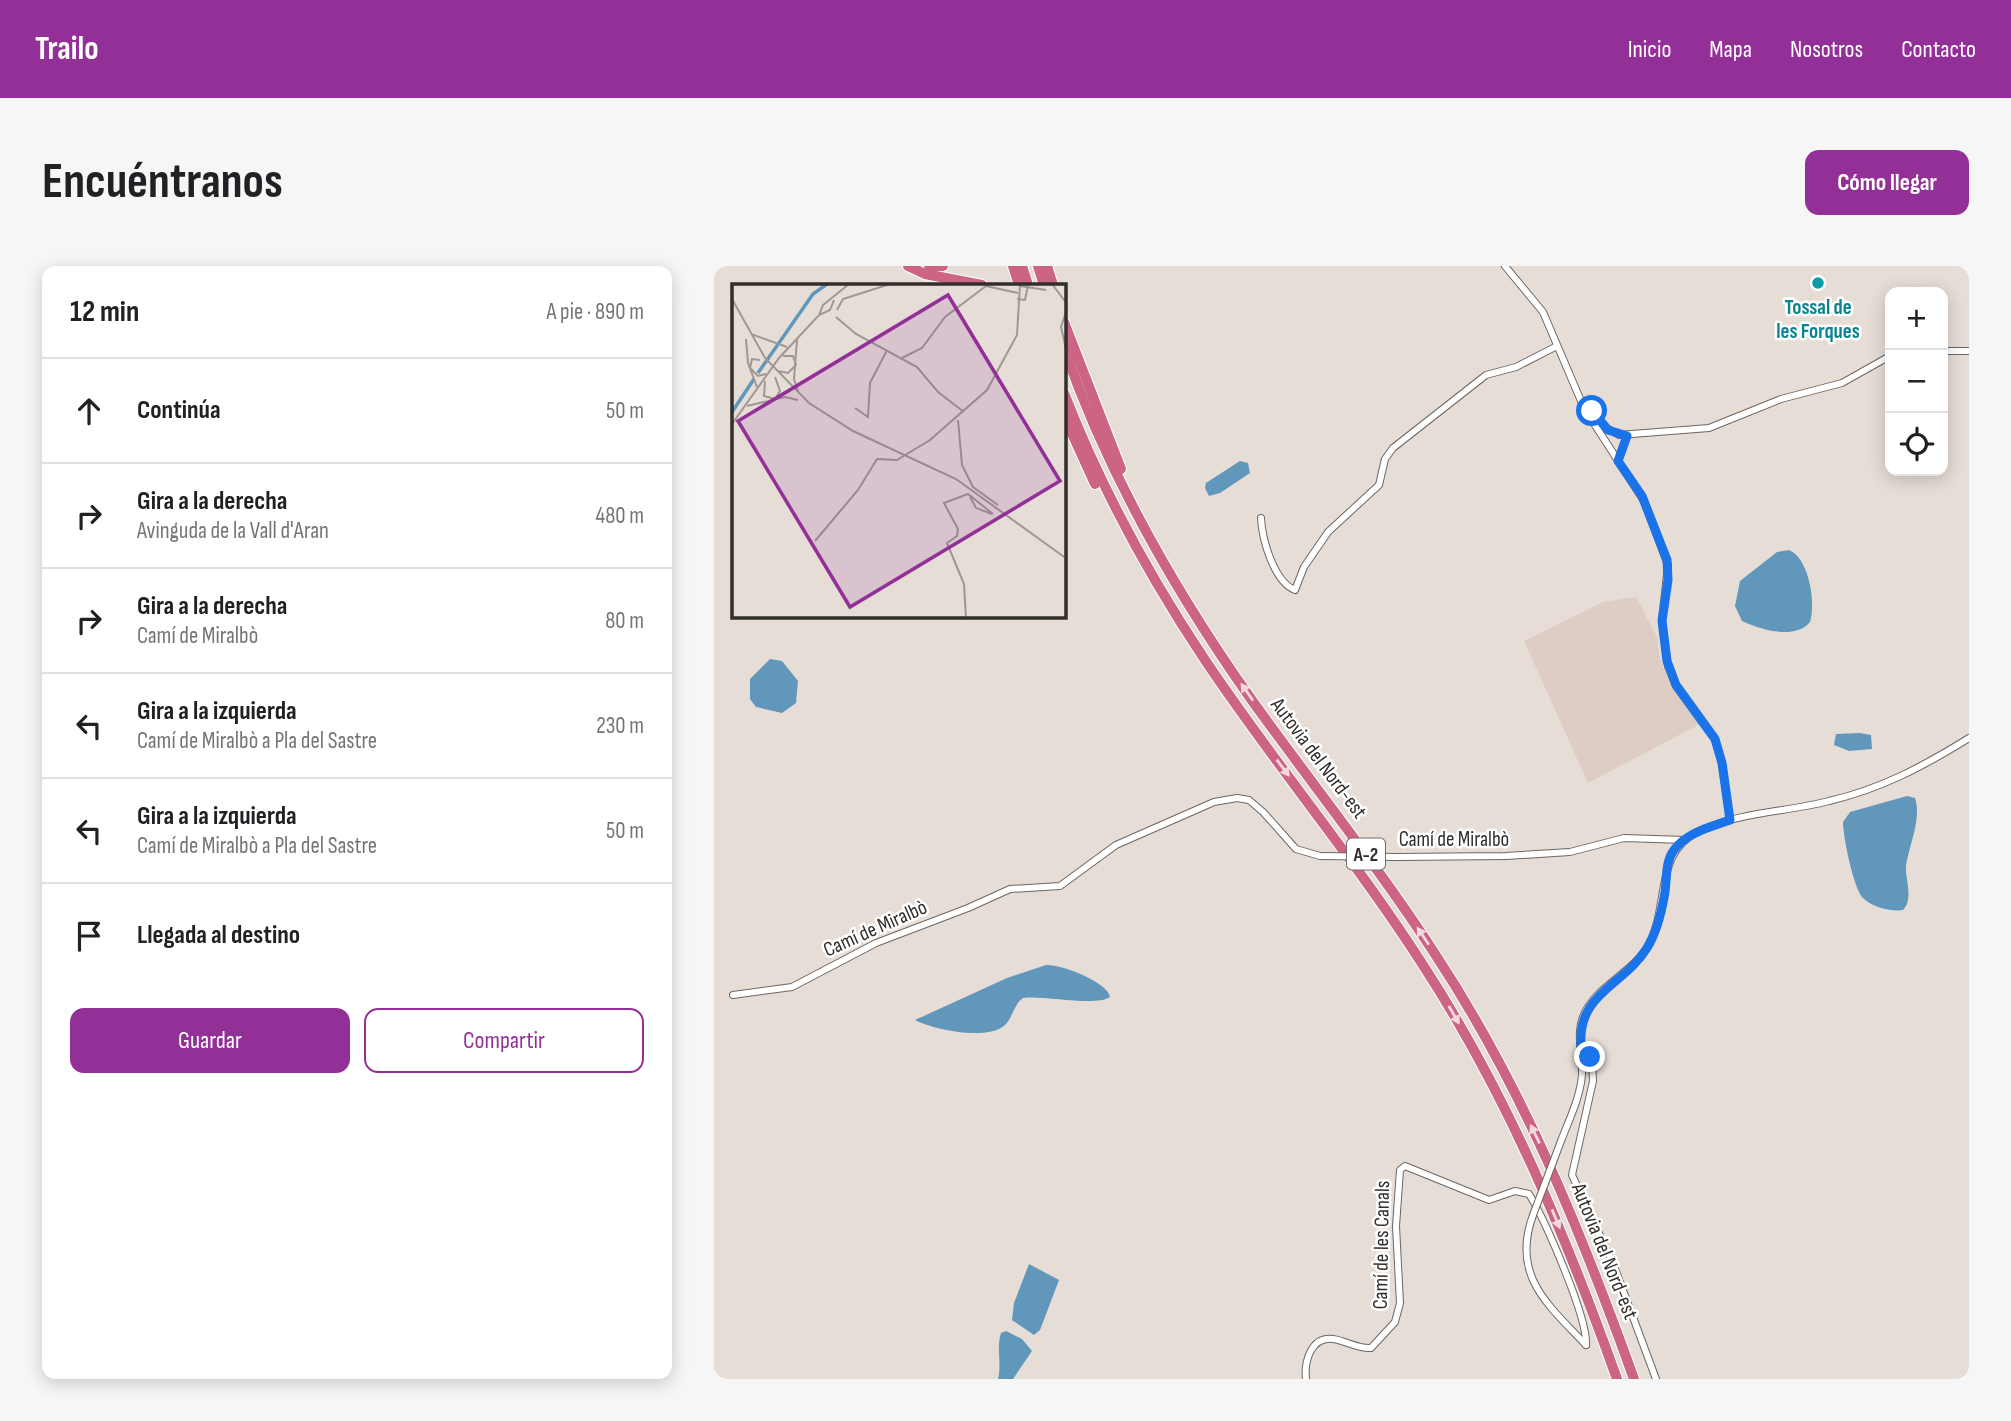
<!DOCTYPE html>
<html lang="es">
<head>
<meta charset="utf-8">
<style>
  :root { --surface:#fff; --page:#f6f6f6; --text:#202124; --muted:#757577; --line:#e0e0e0; --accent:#933097 }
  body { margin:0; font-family:"Sofia Sans Condensed",sans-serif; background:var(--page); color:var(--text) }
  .controls { position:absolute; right:21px; top:21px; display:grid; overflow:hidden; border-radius:14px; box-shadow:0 4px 18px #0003 }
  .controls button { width:63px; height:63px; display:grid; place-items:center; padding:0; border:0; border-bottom:2px solid var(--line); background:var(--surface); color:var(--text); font:35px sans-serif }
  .stop { position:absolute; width:21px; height:21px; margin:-16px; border:5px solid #1a73e8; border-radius:50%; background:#fff }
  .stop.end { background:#1a73e8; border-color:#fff; box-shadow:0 2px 7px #0008 }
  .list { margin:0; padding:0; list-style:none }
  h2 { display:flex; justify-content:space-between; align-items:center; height:91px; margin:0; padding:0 28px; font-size:30px }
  h2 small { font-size:23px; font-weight:400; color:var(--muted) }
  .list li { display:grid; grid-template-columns:46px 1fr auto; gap:21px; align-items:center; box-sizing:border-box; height:105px; padding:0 28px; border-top:2px solid var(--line) }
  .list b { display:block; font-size:26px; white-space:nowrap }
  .list p { margin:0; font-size:23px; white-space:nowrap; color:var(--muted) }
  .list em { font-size:23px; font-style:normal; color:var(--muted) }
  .actions { display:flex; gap:14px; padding:21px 28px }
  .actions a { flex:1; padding:16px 0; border:2px solid var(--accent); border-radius:14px; text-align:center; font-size:24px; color:var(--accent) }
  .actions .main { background:var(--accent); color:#fff }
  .icon { flex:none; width:38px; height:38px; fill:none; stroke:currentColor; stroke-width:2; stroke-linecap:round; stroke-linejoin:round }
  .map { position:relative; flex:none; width:1255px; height:1113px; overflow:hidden; border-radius:14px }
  header { display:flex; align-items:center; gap:42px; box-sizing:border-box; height:98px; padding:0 35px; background:var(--accent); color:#fff }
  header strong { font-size:33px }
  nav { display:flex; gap:38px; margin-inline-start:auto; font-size:24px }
  .intro { display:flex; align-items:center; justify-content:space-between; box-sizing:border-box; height:168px; padding:0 42px }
  h1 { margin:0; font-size:49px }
  .button { padding:18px 32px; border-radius:14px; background:var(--accent); color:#fff; font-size:24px; font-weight:700 }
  main { display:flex; gap:42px; padding:0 42px }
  aside { flex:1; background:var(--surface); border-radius:14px; box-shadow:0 4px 18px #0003 }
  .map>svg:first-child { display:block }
  .built { fill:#decdc5 }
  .water { fill:#6197bb }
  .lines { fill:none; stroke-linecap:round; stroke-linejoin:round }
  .street-casing { stroke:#6e6661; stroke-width:8 }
  .highway-casing { stroke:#fff; stroke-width:12 }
  .street { stroke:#fff; stroke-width:6 }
  .highway { stroke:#cc6483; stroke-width:10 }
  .street-bridge-casing { stroke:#6e6661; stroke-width:8; stroke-linecap:butt }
  .street-bridge { stroke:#fff; stroke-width:6 }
  .oneway { fill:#f2d8e0 }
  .route { stroke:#1a73e8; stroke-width:9 }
  .culture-dot { fill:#0f9aa8; stroke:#fff; stroke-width:2.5 }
  .labels { text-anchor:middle; stroke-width:5; stroke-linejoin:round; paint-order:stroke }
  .shield { fill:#fff; stroke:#6f6d6b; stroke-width:2 }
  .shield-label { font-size:19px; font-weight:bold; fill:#312e2c }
  .culture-label { font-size:21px; font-weight:bold; fill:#0d838f; stroke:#fff }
  .street-label { font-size:21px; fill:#312e2c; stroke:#fff }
  .inset-river { fill:none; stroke:#6197bb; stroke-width:3.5 }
  .inset-road { fill:none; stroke:#9e9793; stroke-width:2 }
  .view { fill:#933097; fill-opacity:0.15; stroke:#933097; stroke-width:3.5 }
  .inset-edge { fill:none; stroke:#312e2c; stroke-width:3.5 }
</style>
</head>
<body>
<header>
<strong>Trailo</strong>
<nav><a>Inicio</a><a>Mapa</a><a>Nosotros</a><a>Contacto</a></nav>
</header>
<div class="intro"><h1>Encuéntranos</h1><a class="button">Cómo llegar</a></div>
<main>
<aside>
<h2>12 min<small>A pie · 890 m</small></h2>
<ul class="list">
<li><svg class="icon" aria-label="ahead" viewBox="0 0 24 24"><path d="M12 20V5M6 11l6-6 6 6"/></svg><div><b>Continúa</b></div><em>50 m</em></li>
<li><svg class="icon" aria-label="right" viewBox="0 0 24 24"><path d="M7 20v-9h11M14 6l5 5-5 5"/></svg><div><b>Gira a la derecha</b><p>Avinguda de la Vall d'Aran</p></div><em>480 m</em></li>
<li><svg class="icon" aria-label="right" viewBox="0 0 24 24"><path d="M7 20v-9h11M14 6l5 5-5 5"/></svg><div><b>Gira a la derecha</b><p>Camí de Miralbò</p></div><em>80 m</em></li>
<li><svg class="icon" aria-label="left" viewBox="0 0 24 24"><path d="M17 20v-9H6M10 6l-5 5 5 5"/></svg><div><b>Gira a la izquierda</b><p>Camí de Miralbò a Pla del Sastre</p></div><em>230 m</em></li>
<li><svg class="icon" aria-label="left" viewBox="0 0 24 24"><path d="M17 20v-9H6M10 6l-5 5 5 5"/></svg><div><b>Gira a la izquierda</b><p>Camí de Miralbò a Pla del Sastre</p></div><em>50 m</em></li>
<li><svg class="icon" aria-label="arrive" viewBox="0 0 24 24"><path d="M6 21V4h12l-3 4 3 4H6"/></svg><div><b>Llegada al destino</b></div></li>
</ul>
<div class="actions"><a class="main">Guardar</a><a>Compartir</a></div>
</aside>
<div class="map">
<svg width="1255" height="1113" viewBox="0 0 1255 1113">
  <rect width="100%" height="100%" fill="#e6ddd7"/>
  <polygon class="built" points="922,331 943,371 946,393 956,417 986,458 874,517 810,375 889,336"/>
  <g class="water">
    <polygon points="526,195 534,197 536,207 506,227 495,230 491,222 492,217"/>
    <path d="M1075 284C1095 292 1102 337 1096 356 1081 374 1047 364 1028 355L1021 340 1026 315 1063 286Z"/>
    <polygon points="56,393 68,395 84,415 82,437 68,447 42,441 36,433 36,413"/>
    <polygon points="1146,467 1157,469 1158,483 1135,485 1120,479 1122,468"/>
    <path d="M1193 530 1201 532C1208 553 1195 579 1192 600 1191 613 1200 633 1189 644 1177 646 1157 641 1148 631 1139 619 1129 571 1129 556L1136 546Z"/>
    <path d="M332 699C347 698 394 716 396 731 381 741 330 729 309 732 300 738 299 751 291 759 274 775 220 764 201 754L293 712Z"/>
    <polygon points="315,998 345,1014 326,1064 320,1069 298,1054 300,1037"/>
    <path d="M292 1065 308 1073 318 1085 299 1113H284C288 1097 282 1082 287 1067Z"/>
  </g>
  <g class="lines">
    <defs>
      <g id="street">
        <polyline points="791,0 829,46 870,142 930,235 954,299 948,355 954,400 962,420 1001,473 1008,497 1016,554"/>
        <polyline points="1229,85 1255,85"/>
        <polyline points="870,135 889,160 905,169 995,162 1067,133 1128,117 1176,90"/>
        <polyline points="904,195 913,170"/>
        <path d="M547 252C548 273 560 316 581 324L590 301 614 266 665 219 671 193 679 182 772 109 802 101 843 80"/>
        <polyline points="682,591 792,590 856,586 910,572 971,574"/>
        <polyline points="19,729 78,721 162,677 254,642 296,623 346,620 402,579 500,536 523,532 535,534 549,546 582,583 606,590"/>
        <polyline points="867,781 878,795 879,815 858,909 900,1000 942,1113"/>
        <path d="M847 875C855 854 866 832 868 809 869 790 862 769 869 751 881 719 922 706 936 676 955 637 941 585 985 565 1025 546 1073 546 1115 535 1167 523 1210 500 1255 472"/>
        <path d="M819 949C797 1009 833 1038 872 1079"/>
        <path d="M592 1113C590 1096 597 1070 619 1073 633 1075 643 1083 657 1082L681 1056 686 1037 682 960 686 904 691 900 775 934 801 925 815 928C831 954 874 1052 872 1079"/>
      </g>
      <g id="highway">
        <polyline points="194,0 211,8 268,19"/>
        <polyline points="215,0 229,0"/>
        <polyline points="299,0 305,19"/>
        <polyline points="308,0 314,19"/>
        <polyline points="324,0 330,19"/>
        <polyline points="333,0 339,19"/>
        <polyline points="350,56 407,203"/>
        <path d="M350 82C394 208 460 324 537 433 598 518 664 600 721 688 808 820 867 965 920 1113"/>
        <path d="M350 127C387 222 435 310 491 394 560 497 640 592 707 696 792 826 851 967 903 1113"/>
        <polyline points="350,150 381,218"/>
      </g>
    </defs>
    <use href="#street" class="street-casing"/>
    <use href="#highway" class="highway-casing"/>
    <use href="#street" class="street"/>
    <use href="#highway" class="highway"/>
    <defs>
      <g id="street-bridge">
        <polyline points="606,590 682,591"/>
        <polyline points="819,949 847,875"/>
      </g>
    </defs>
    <use href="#street-bridge" class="street-bridge-casing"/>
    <use href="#street-bridge" class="street-bridge"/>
  </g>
  <defs><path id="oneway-solid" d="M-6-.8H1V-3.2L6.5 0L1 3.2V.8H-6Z" transform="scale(1.75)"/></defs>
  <g class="oneway">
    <use href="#oneway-solid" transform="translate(533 426) rotate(-125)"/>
    <use href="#oneway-solid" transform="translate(569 502) rotate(53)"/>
    <use href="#oneway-solid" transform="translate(709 670) rotate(-124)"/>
    <use href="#oneway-solid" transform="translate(740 749) rotate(60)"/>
    <use href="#oneway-solid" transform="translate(821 868) rotate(-116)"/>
    <use href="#oneway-solid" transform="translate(842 953) rotate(67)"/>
  </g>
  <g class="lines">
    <path class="route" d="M876 791 867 781C863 726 909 721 933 682 943 666 948 644 951 626 953 612 951 596 960 584 973 566 997 561 1016 554L1008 497 1001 473 962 419 953 395 948 355 954 314 953 294 928 230 904 195 913 170 894 164 878 145"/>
  </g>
  <circle class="culture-dot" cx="1104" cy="17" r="7"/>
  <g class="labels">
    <rect class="shield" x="633" y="572.5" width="38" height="31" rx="5"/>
    <g class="shield-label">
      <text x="652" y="595">A-2</text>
    </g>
    <g class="culture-label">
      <text x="1104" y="48">Tossal de<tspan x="1104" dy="24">les Forques</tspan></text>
    </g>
    <g class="street-label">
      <text transform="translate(605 492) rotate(53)" y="7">Autovia del Nord-est</text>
      <text x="740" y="580">Camí de Miralbò</text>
      <text transform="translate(161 662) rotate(-24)" y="7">Camí de Miralbò</text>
      <text transform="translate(667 979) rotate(-89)" y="7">Camí de les Canals</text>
      <text transform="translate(891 985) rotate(68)" y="7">Autovia del Nord-est</text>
    </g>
  </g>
  <g transform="translate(18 18)">
    <rect width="334" height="334" fill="#e6ddd7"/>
    <path class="inset-river" d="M26 89 81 10 95 0M0 128 22 95"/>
    <path class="inset-road" d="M320 0 335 20M254 2 286 9M288 2 314 6M0 15 33 74 77 119 121 147 224 195 335 275M285 15 293 16 296 1M335 25 329 43 335 69M105 26 111 15 158 0M87 31 91 21 117 0M104 33 124 50 185 83 206 108 232 128M19 50 55 63M14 55 16 79 25 103M65 56 62 95 66 107M170 74 190 64 213 33 254 2M28 76 20 75 18 84 26 92 34 90M46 87 56 89 64 81 61 72H51M33 97 32 112 43 115 48 107 43 93M15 122 53 113 66 116M123 124 136 133 138 99 155 66M226 136 230 181M0 140 47 74 87 31 98 26 102 16M230 181 241 203 266 221M238 213 244 224 260 230M83 257 126 206 145 175 165 176 198 156 255 106 285 51 288 0M234 334 232 300 215 259 225 252 226 245 212 219 236 210 261 230"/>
    <path class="view" d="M216 11 328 197 118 323 6 137Z"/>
    <rect width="334" height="334" class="inset-edge"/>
  </g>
</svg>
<div class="controls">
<button>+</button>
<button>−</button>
<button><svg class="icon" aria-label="locate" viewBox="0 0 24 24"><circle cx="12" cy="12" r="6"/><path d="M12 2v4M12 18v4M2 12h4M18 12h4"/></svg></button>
</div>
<div class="stop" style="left:878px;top:145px"></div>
<div class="stop end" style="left:876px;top:791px"></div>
</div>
</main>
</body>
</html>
